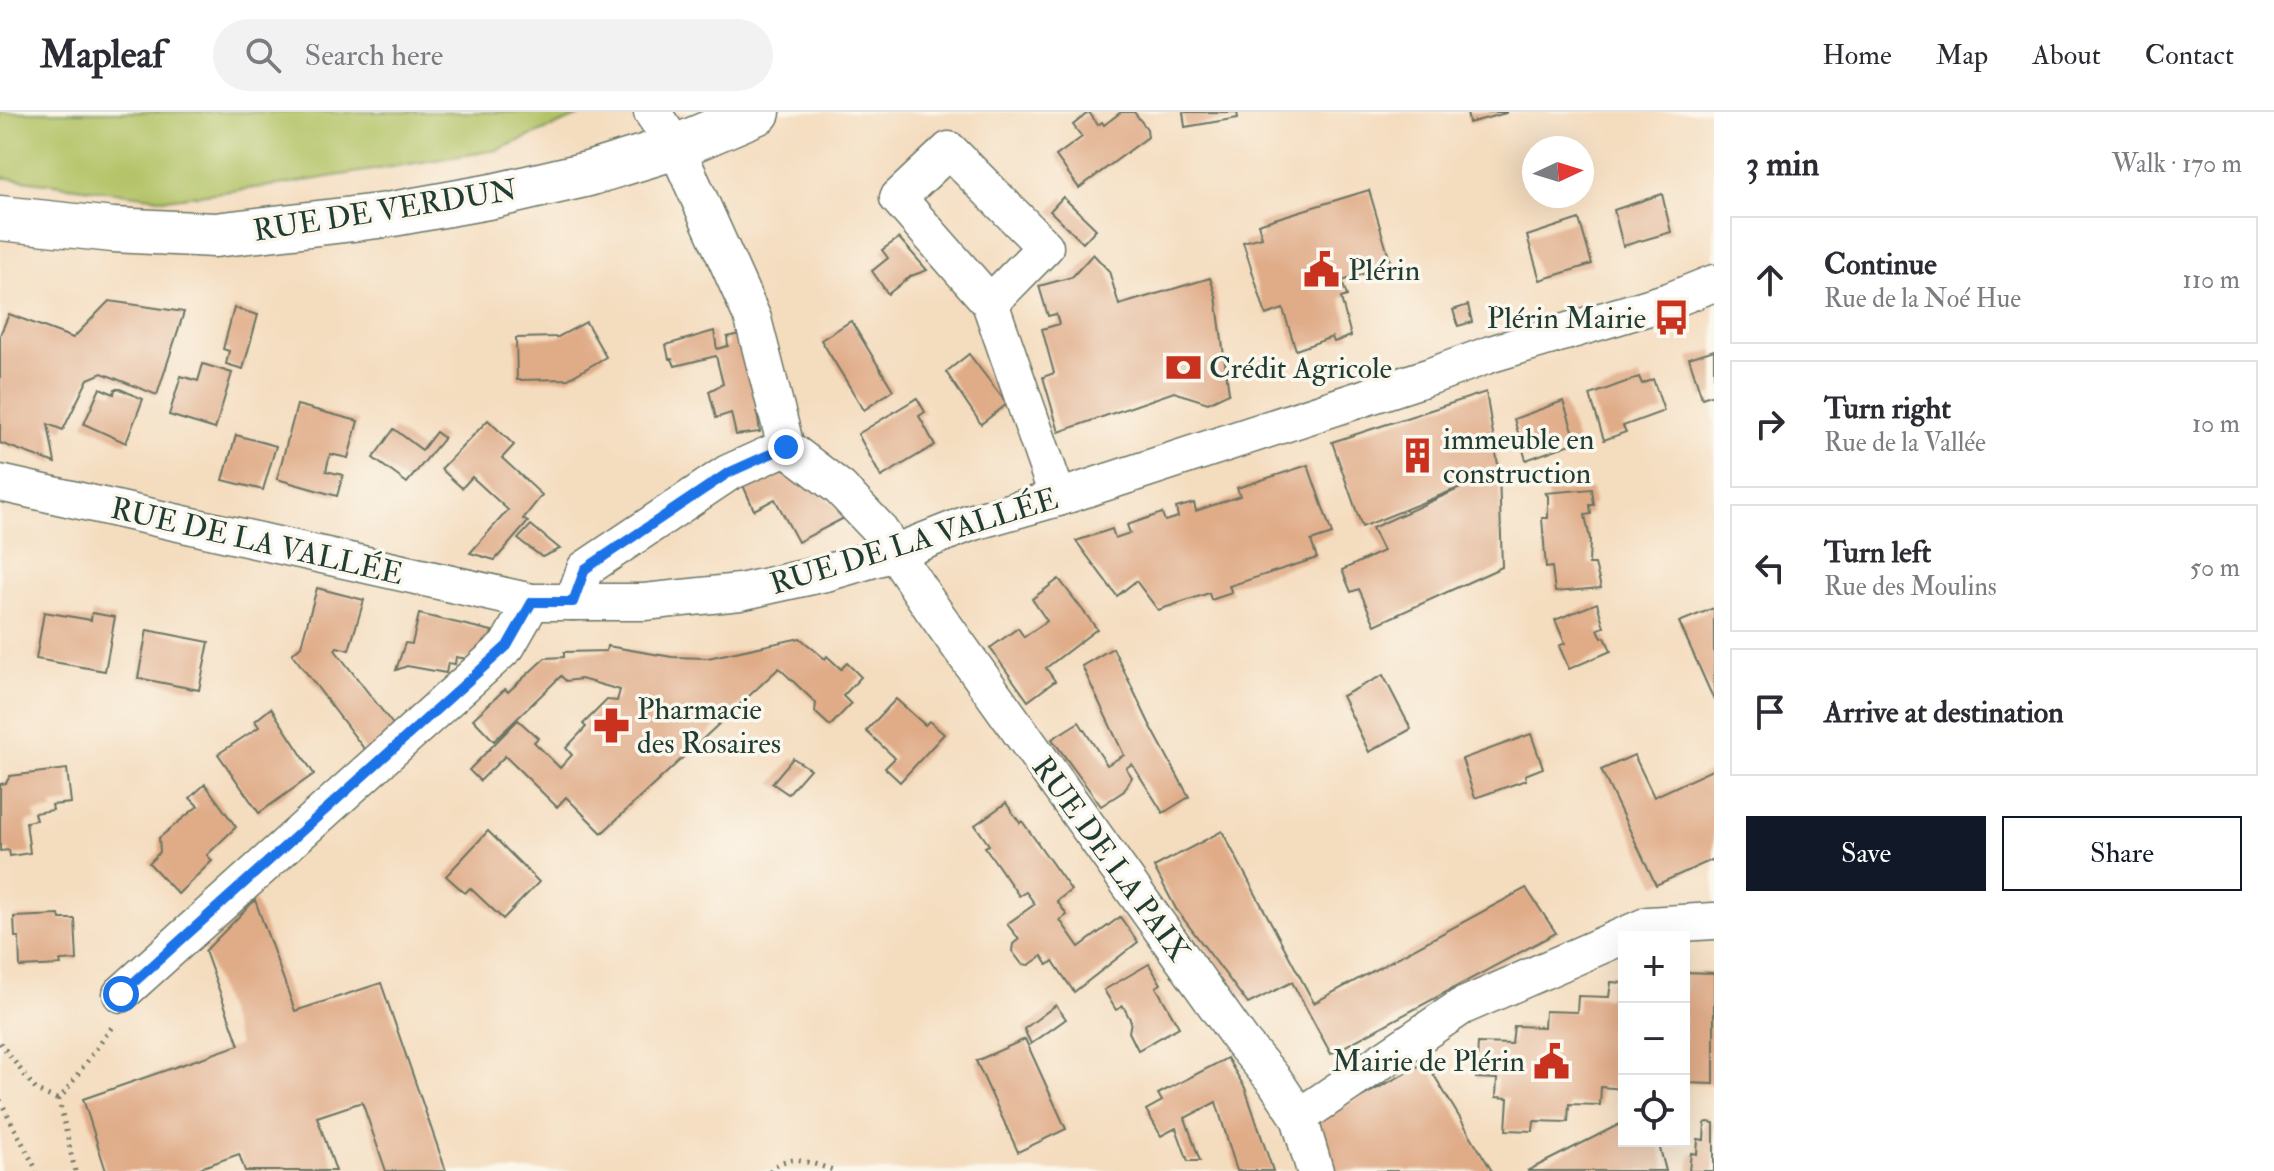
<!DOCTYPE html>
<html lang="en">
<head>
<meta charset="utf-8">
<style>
  :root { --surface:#fff; --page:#f2f2f3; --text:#2b2b33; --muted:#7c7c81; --line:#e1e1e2; --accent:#111827 }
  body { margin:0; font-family:"IM FELL Double Pica",serif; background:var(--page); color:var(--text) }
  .controls { position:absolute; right:24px; bottom:24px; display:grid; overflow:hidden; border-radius:0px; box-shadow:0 8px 32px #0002 }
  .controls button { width:72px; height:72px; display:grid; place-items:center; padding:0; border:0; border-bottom:2px solid var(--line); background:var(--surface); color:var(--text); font:40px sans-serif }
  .compass { position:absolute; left:1522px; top:24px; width:72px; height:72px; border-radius:50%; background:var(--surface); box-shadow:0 8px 32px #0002; rotate:86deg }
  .stop { position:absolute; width:24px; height:24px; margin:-18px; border:6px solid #1a73e8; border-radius:50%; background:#fff }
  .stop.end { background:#1a73e8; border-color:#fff; box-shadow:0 2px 8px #0008 }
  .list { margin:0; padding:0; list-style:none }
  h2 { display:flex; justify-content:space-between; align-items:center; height:104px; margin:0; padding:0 32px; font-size:34px }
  h2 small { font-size:26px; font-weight:400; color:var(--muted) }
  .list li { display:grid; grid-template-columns:52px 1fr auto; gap:24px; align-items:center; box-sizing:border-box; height:128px; margin:0 16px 16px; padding:0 16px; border:2px solid var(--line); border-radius:0px }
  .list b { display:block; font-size:30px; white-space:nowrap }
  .list p { margin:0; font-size:26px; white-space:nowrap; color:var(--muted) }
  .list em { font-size:26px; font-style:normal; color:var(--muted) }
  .actions { display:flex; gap:16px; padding:24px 32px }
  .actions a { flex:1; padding:18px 0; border:2px solid var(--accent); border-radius:0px; text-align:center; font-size:28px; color:var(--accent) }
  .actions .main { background:var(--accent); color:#fff }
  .icon { flex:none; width:44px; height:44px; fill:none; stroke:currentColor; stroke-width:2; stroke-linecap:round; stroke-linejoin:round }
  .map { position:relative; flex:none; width:1714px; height:1059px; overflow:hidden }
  header { display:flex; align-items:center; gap:48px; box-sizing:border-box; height:112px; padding:0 40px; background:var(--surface); border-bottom:2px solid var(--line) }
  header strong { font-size:38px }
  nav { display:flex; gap:44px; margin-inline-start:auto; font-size:28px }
  .search { width:560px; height:72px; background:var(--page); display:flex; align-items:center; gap:20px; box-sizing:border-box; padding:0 28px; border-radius:44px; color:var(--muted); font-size:30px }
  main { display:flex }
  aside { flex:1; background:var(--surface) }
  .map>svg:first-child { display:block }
  .green { fill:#b3c366; stroke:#69804d; stroke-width:2 }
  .building { fill:#e0ac88 }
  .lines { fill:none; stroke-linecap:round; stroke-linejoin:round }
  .minor-casing { stroke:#6a7564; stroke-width:39 }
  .major-casing { stroke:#6a7564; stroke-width:47 }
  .path { stroke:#6a7564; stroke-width:5; stroke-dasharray:2 6; stroke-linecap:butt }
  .minor { stroke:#fff; stroke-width:36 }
  .major { stroke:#fff; stroke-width:44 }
  .route { stroke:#1a73e8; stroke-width:10 }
  .labels { text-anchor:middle; stroke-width:7; stroke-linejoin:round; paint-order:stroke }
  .street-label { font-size:30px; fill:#1f3d34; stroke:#fbf7ec }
  .poi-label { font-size:30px; fill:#1f3d34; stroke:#fbf7ec; text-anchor:start }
</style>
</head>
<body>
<header>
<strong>Mapleaf</strong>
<div class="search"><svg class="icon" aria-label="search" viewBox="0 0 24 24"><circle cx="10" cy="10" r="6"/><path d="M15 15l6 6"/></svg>Search here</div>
<nav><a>Home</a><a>Map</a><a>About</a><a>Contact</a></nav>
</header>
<main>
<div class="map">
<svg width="1714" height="1059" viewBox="0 0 1714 1059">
  <rect width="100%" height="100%" fill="#fbf7ec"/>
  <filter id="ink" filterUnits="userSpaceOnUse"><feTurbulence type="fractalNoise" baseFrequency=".0125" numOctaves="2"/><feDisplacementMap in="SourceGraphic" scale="16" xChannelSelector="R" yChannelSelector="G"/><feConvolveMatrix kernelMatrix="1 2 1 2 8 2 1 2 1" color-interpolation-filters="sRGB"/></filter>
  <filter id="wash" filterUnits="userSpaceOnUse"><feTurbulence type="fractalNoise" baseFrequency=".006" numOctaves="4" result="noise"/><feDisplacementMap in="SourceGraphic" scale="32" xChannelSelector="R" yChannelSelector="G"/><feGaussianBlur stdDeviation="1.8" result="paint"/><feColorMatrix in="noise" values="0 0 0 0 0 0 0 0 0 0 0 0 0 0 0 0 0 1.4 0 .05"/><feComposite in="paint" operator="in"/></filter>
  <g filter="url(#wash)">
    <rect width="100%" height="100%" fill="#f4dcbe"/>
    <polygon class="green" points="0,0 589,0 497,38 279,73 166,87 0,65"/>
    <g id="blocks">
      <g class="building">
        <polygon points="1089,0 1098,13 1102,10 1104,13 1121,0 1134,0 1147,17 1148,25 1079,76 1056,44 1082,25 1073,13"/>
        <polygon points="1183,0 1237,0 1238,6 1185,15"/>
        <polygon points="1467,0 1506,0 1506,1 1469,11"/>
        <polygon points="1369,78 1391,152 1388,153 1391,162 1380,166 1377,157 1342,169 1347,184 1341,186 1351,224 1334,230 1332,225 1296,238 1283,197 1266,203 1243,130 1262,125 1258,112"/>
        <polygon points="1662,82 1671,120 1623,134 1614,98"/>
        <polygon points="1063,85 1096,117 1083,131 1050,99"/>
        <polygon points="1579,107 1592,152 1540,168 1527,124"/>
        <polygon points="899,126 927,158 911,164 888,182 872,159 888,146 882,138"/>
        <polygon points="1093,142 1109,159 1119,193 1210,166 1216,184 1229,281 1208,291 1174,280 1059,320 1043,265 1054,261 1042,217 1059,212 1056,202 1048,204 1039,174 1072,165"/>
        <polygon points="109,189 184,200 157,283 102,261 88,267 63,318 48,312 55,351 0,331 0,223 9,202 73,226"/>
        <polygon points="1468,193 1472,210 1458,214 1453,198"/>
        <polygon points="234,196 258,203 243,257 226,252 229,239 223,237"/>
        <polygon points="851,209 893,278 864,298 821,228"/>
        <polygon points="586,210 606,245 568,267 517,268 516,226 558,225"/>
        <polygon points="714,219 717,237 728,234 727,225 744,221 764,299 757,300 760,320 736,323 731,301 716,306 709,279 723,272 716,244 675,254 672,247 669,247 666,233"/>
        <polygon points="1714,238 1714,282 1702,286 1689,246"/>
        <polygon points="969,242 1007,292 981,312 946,260"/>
        <polygon points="203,252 232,261 215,317 169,303 181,264 198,269"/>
        <polygon points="1639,265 1642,272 1653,267 1664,299 1623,314 1626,320 1604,328 1590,283"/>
        <polygon points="100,276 114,282 115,277 120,277 143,287 126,331 84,312"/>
        <polygon points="1486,280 1499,359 1502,455 1375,513 1359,477 1351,480 1342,458 1383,439 1372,416 1476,369 1362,415 1332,330"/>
        <polygon points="917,286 925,300 919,304 935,333 881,365 858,322"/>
        <polygon points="1563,289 1577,330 1526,348 1514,307"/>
        <polygon points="297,293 358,309 348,346 330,342 326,359 343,363 337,384 277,367"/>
        <polygon points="488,308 514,333 502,346 542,383 523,407 528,410 495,448 470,441 508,398 472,365 462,376 441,357"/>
        <polygon points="394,317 422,338 436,320 444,326 407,371 373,346"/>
        <polygon points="236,323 276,334 263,378 223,368"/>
        <polygon points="1308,353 1332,422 1311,429 1317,446 1229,474 1232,481 1211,488 1209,481 1158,498 1136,469 1117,484 1076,429 1112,417 1115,426 1130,421 1127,413 1162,401 1165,409 1178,405 1176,396 1194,391 1196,399 1240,384 1237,376"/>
        <polygon points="773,355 794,359 848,404 798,430 775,387 754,398 742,371"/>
        <polygon points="1592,377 1594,393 1590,393 1591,402 1585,403 1590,427 1589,452 1595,452 1601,476 1555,480 1552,455 1546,456 1542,406 1548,406 1548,384 1545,381"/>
        <polygon points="531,413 560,437 542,445 518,427"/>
        <polygon points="1059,467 1097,517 1046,556 1055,569 1028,589 990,536 1018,516 1024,525 1047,509 1032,487"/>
        <polygon points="317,476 364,488 349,538 337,535 335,538 398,619 369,643 292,542 301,534"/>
        <polygon points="1597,491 1604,515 1598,517 1602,526 1605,525 1611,539 1569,557 1559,534 1565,531 1555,508"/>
        <polygon points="1714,496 1714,588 1679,510"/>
        <polygon points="44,500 91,508 92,501 115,505 105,559 36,547"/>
        <polygon points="419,502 492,519 489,533 473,548 456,545 455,552 448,551 446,561 407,554 396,558 405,531 412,532"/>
        <polygon points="147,518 209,530 199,578 138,566"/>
        <polygon points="800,526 825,547 827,544 841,557 847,551 861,565 843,584 851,592 830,614 815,600 816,591 779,556 602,721 566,685 557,695 505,644 480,669 469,658 518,608 538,626 534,630 560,656 572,643 566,636 586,615 583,612 607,588 617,589 620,578 581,567 566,569 561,564 494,629 473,607 505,577 508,580 545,546 564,545 564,540 606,539 607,534 672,545 708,546"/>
        <polygon points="1113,536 1149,611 1189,685 1163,701 1132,652 1126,656 1132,665 1124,679 1101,694 1052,627 1079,610 1107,653 1124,643 1082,554"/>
        <polygon points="1383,563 1411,617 1369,640 1342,584"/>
        <polygon points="896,587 925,613 929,609 944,622 900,670 885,656 895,646 866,619"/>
        <polygon points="271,596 314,662 259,701 218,642 259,615 255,609"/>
        <polygon points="1531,622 1543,656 1525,663 1526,668 1475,686 1462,647"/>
        <polygon points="1634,643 1654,685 1714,657 1714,747 1656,773 1601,658"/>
        <polygon points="793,646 810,657 788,682 772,671"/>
        <polygon points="67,657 71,691 52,693 53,698 34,701 36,708 26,710 30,741 10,744 9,738 0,739 0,672 6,671 10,664"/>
        <polygon points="205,672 236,715 207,743 212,749 178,782 149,751 160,740 159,726 198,694 190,686"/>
        <polygon points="1006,691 1020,711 1022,709 1071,778 1057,789 1067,803 1060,808 1079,835 1120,805 1138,830 1074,880 1053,849 1048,853 1042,844 1029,853 1022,852 1012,839 1013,832 1019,827 1007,812 1035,792 1026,780 1019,784 985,735 989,733 975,713"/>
        <polygon points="488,719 539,770 503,807 470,776 465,781 446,764"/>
        <polygon points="1222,719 1314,891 1526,776 1556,821 1331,942 1292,870 1248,892 1176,797 1154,755"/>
        <polygon points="255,788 295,899 381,871 446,1059 386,1059 362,990 317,1005 336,1059 245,1059 239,1042 192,1059 106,1059 83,987 239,933 205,839"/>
        <polygon points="59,803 60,807 75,807 77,848 60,849 61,853 20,855 19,825 15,825 14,805"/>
        <polygon points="1149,852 1161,872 1156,875 1179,915 1138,938 1129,920 1131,909 1123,894 1116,898 1104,878"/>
        <polygon points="1684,860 1714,861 1714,972 1684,971"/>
        <polygon points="1611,870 1624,871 1624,977 1601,975 1600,993 1569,992 1568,1010 1534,1009 1533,1019 1506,1018 1508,986 1496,985 1497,967 1476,966 1478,931 1512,932 1514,914 1544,915 1545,899 1577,900 1578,884 1609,885"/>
        <polygon points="1056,893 1066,907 1031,932 1024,917"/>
        <polygon points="1025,927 1066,1017 1018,1040 976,949"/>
        <polygon points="1227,946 1245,976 1273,1059 1237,1059 1216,990 1185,1006 1200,1049 1188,1049 1176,1016 1161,1024 1146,998 1162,989 1158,982"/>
        <polygon points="1426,950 1492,1059 1327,1059 1315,1010"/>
        <polygon points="1624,1010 1624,1029 1658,1029 1666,1059 1527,1059"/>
        <polygon points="1708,1010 1714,1011 1714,1059 1689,1059 1691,1041 1697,1042 1698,1027 1704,1028 1705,1011"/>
      </g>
    </g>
  </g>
  <g filter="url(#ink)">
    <use href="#blocks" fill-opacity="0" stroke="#6a7564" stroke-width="2"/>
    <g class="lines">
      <defs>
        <g id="minor">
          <polyline points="652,0 676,35 753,207 786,335 840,376 878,416 931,495 1242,930 1275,969 1299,1005 1315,1059"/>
          <polyline points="990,191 1045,135 949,38 898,86 990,191 1058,386"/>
          <polyline points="0,371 532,490 644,490 740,480 826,461 894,441 970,411 1058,386 1431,264 1491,242 1669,189 1714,171"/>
          <polyline points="573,490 585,457 728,361 786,335"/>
          <polyline points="121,882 507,534 532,490"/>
          <polyline points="1299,1005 1461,895 1648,813 1714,809"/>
        </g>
        <polyline id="major" points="0,106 113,118 215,123 387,103 493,84 588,62 676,35 758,0"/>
      </defs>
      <use href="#minor" class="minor-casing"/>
      <use href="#major" class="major-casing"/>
      <g class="path">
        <polyline points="0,931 37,979 59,988"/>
        <polyline points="0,988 37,1059"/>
        <polyline points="75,1059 59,988 112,915"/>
        <path d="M770 1059C788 1038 814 1053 837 1059"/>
      </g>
      <use href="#minor" class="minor"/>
      <use href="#major" class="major"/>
    </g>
  </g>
  <g class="lines" filter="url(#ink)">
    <polyline class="route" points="121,882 507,534 532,490 573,490 585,457 728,361 786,335"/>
  </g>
  <defs>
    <symbol id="civic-bare" viewBox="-9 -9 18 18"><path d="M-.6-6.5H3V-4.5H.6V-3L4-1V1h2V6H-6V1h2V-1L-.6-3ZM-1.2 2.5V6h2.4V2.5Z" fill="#c8321e" stroke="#fbf7ec" stroke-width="2.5" paint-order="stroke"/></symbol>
    <symbol id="bus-bare" viewBox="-9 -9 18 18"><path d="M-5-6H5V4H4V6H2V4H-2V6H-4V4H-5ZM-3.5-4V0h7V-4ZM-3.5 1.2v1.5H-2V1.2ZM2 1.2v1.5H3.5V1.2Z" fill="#c8321e" stroke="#fbf7ec" stroke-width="2.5" paint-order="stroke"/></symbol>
    <symbol id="bank-bare" viewBox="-9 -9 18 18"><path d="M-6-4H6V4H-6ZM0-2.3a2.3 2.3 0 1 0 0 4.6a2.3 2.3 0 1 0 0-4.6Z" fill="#c8321e" stroke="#fbf7ec" stroke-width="2.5" paint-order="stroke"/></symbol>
    <symbol id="building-bare" viewBox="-9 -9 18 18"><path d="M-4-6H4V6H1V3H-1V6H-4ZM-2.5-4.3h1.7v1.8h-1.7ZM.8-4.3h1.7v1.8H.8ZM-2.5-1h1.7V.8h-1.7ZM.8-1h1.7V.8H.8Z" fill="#c8321e" stroke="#fbf7ec" stroke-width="2.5" paint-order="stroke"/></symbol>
    <symbol id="pharmacy-bare" viewBox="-9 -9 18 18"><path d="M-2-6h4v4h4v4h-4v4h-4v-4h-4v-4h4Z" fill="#c8321e" stroke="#fbf7ec" stroke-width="2.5" paint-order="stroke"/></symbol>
  </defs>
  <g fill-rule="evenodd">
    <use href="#civic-bare" x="1296" y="132" width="51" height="51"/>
    <use href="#bus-bare" x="1646" y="180" width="51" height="51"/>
    <use href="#bank-bare" x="1158" y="230" width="51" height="51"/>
    <use href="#building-bare" x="1392" y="318" width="51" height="51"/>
    <use href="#pharmacy-bare" x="586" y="588" width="51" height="51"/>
    <use href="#civic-bare" x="1526" y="924" width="51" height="51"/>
  </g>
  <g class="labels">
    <g class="street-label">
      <text transform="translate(385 98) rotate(-9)" y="10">RUE DE VERDUN</text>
      <text transform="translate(257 429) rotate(13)" y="10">RUE DE LA VALLÉE</text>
      <text transform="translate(914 429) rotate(-17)" y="10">RUE DE LA VALLÉE</text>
      <text transform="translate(1111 747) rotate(54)" y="10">RUE DE LA PAIX</text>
    </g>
    <g class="poi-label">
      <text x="1348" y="168">Plérin</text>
      <text x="1646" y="216" text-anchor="end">Plérin Mairie</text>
      <text x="1209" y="266">Crédit Agricole</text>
      <text x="1443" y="337">immeuble en<tspan x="1443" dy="34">construction</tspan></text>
      <text x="637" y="607">Pharmacie<tspan x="637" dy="34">des Rosaires</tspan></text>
      <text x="1525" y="959" text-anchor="end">Mairie de Plérin</text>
    </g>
  </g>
</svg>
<div class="controls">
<button>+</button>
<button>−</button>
<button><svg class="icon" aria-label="locate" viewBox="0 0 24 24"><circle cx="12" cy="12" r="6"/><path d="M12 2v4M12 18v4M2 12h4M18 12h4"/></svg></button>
</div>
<svg class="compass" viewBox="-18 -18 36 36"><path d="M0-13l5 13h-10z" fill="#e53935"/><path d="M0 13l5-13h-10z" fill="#7c7c81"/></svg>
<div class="stop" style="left:121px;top:882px"></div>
<div class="stop end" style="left:786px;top:335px"></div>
</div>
<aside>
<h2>3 min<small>Walk · 170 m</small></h2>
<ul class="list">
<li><svg class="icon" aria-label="ahead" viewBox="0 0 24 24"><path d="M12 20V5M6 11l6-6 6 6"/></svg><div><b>Continue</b><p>Rue de la Noé Hue</p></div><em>110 m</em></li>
<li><svg class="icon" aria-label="right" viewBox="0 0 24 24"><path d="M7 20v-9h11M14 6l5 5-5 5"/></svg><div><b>Turn right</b><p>Rue de la Vallée</p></div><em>10 m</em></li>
<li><svg class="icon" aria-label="left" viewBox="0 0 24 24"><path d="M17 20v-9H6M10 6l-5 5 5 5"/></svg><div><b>Turn left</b><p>Rue des Moulins</p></div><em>50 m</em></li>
<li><svg class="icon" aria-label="arrive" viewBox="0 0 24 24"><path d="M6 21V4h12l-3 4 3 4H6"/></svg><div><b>Arrive at destination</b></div></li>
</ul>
<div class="actions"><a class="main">Save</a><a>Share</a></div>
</aside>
</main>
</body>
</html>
